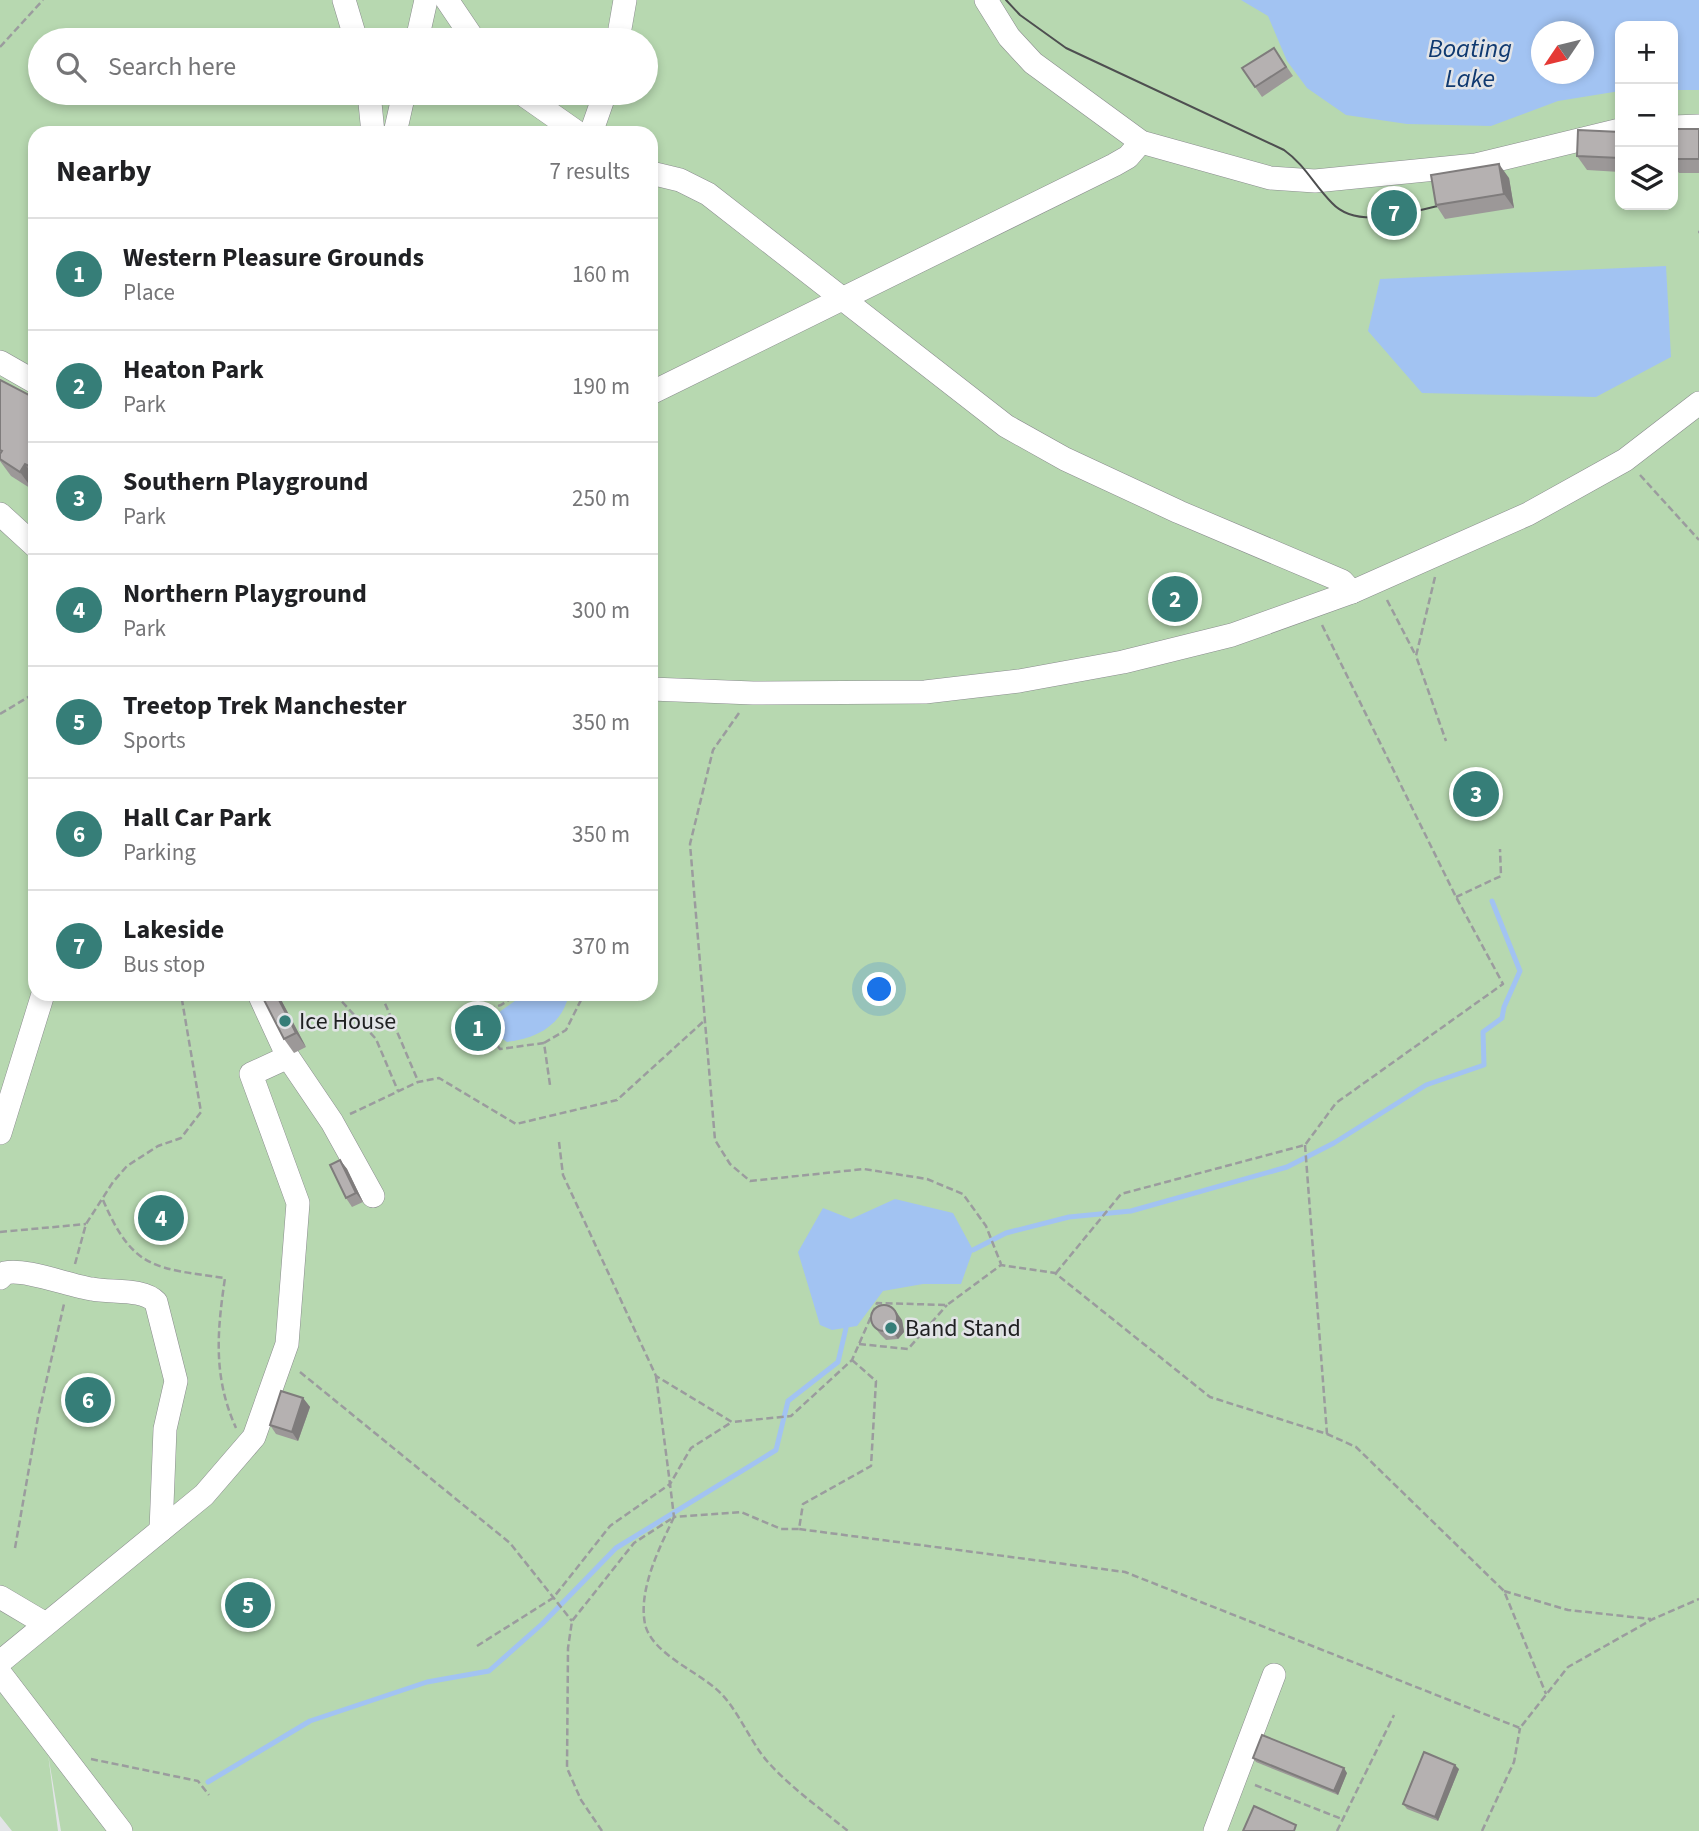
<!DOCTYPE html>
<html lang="en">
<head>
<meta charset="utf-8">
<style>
  :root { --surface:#fff; --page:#f6f6f6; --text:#202124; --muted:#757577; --line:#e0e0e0; --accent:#367e78 }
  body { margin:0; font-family:"Source Sans 3",sans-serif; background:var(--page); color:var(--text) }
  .controls { position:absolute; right:21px; top:21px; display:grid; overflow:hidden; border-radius:14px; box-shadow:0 4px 10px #0003 }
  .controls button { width:63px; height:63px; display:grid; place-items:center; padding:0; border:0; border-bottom:2px solid var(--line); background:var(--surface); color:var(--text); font:35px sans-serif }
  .compass { position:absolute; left:1531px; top:21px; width:63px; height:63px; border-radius:50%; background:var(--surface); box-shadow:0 4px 10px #0003; rotate:235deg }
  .you { position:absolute; left:880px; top:990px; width:24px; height:24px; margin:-18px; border:5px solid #fff; border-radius:50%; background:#1a73e8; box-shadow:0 0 0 10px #1a73e833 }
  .badge { display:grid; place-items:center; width:46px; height:46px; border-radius:50%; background:var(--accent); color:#fff; font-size:23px; font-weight:700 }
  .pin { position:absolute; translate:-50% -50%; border:4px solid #fff; box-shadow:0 2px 7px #0006 }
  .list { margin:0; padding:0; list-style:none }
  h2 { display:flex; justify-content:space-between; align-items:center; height:91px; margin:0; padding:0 28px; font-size:30px }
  h2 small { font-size:23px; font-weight:400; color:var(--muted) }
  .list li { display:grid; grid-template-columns:46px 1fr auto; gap:21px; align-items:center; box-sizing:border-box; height:112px; padding:0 28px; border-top:2px solid var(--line) }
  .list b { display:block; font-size:26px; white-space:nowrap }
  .list p { margin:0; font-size:23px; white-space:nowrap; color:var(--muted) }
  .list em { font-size:23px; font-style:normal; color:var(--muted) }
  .icon { flex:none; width:38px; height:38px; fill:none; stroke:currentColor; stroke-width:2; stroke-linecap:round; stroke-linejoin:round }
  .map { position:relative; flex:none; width:1699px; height:1831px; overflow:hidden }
  .search { position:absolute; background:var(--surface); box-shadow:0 4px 10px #0003; left:28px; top:28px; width:630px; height:77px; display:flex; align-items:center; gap:18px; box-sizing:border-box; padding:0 24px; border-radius:38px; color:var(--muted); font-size:26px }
  .panel { position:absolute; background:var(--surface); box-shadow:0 4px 10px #0003; left:28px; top:126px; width:630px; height:875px; border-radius:21px }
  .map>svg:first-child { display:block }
  .green { fill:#b7d8b0; fill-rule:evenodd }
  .water { fill:#a2c3f2; fill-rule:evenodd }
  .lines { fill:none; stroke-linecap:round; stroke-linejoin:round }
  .stream { stroke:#a2c3f2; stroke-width:5 }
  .minor-casing { stroke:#8a8c8e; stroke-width:24 }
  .path { stroke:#9b9c9e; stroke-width:2.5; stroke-dasharray:7 3.5; stroke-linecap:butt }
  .minor { stroke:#fff; stroke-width:23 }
  .tram { stroke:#4e4f50; stroke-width:2 }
  .wall { fill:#9c9898 }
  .shaded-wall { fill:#7f7c7c }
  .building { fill:#b5b1b1; stroke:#7f7c7c; stroke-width:2 }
  .poi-dot { fill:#367e78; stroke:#e2e4e7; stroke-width:2.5 }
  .labels { text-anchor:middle; stroke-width:5; stroke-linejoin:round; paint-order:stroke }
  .poi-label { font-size:24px; fill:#1f2021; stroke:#e2e4e7; text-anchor:start }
  .water-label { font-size:26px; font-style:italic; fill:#0f3970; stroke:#e2e4e7 }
</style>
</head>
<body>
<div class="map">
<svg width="1699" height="1831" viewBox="0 0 1699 1831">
  <rect width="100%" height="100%" fill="#e2e4e7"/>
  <path class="green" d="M0 0H1699V1831H61L48 1754 58 1831H12L0 1816ZM1620 26H1673V205H1620ZM1542 32H1584V74H1542ZM40 40H646V93H40ZM35 133H651V994H35Z"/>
  <g class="water">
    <path d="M1241 0H1699V90H1673V26H1620V91L1558 101 1491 126 1407 124 1346 115 1307 88 1287 61 1268 16ZM1542 32H1584V74H1542Z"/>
    <polygon points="1666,266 1671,357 1596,397 1422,393 1368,331 1380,279"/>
    <path d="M525 994H569C562 1025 538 1038 507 1042L494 1033 492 1017Z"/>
    <polygon points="895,1199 953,1213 973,1250 961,1284 923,1284 883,1291 857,1326 832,1330 820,1325 798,1252 823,1208 851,1219"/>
  </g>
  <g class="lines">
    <g class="stream">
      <polyline points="973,1250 1006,1233 1069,1217 1131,1211 1287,1167 1334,1143 1426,1085 1484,1065 1483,1032 1502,1018 1504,1007 1520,971 1492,901"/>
      <polyline points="208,1782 310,1721 427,1682 489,1671 542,1624 616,1548 776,1450 788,1401 838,1362 846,1328"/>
    </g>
    <defs>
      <g id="minor">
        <polyline points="344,0 356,40"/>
        <polyline points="447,0 474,40"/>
        <polyline points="986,0 1009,37 1033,63 1141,142 1270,178 1315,181 1476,165 1620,130"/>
        <polyline points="417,40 426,0"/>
        <polyline points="618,40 625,0"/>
        <polyline points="369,93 373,133"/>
        <polyline points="521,93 578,133"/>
        <polyline points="1673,127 1699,126"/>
        <polyline points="395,133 404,93"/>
        <polyline points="591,133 605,93"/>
        <polyline points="651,173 680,180 708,194 1006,426 1065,459 1179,512 1342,581 1352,592"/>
        <polyline points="0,362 35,382"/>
        <polyline points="651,393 1114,165 1128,157 1141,142"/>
        <polyline points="0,514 35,546"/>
        <polyline points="651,689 753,693 925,692 1019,681 1123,662 1232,635 1352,592 1528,514 1625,460 1699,403"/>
        <polyline points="259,994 288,1057"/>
        <polyline points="0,1133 43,994"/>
        <path d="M0 1278 5 1273C25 1268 70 1286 92 1289 111 1293 143 1288 156 1302L176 1381 165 1429 161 1530"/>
        <polyline points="0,1597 44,1623"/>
        <polyline points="0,1662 204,1495 254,1437 287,1344 298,1203 251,1074 288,1057 332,1122 373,1196"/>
        <polyline points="0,1673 121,1831"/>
        <polyline points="1215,1831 1274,1675"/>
      </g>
    </defs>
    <use href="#minor" class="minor-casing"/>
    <g class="path">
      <polyline points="0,47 43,0"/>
      <polyline points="1698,232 1699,232"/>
      <polyline points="1640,475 1699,540"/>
      <polyline points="1435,577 1416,656 1446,741"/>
      <polyline points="1387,600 1416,656"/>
      <polyline points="739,713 713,750 690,844 715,1140 730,1164 750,1181 864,1169 927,1179 963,1194 986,1226 1001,1264"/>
      <polyline points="0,714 35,693"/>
      <polyline points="1456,897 1501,876 1500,849"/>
      <polyline points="335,994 376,1039 398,1091"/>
      <polyline points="381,994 418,1081"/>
      <polyline points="479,994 488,1009"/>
      <polyline points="488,1009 483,1026 500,1049 544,1043 550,1085"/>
      <polyline points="488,1009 501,1005 518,994"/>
      <polyline points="544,1043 566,1030 584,994"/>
      <polyline points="350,1114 418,1082 439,1078 516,1124 617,1100 705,1020"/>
      <polyline points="559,1142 563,1175 656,1376 732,1422 791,1416 852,1360 877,1303 947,1305 1001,1265 1055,1273 1210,1397 1327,1434 1356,1447 1504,1591 1546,1694"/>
      <polyline points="1305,1145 1327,1434"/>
      <path d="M103 1200C133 1270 155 1268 225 1278 217 1332 213 1377 236 1428"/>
      <polyline points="0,1232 86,1224"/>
      <polyline points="75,1264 86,1224 113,1182 127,1166 158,1146 181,1138 201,1112 181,994"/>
      <polyline points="1056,1273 1121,1194 1305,1145 1336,1103 1503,984 1456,897 1322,625"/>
      <polyline points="859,1344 908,1349 947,1305"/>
      <polyline points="852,1360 876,1381 871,1466 803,1504 799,1529 1125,1572 1520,1728 1568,1667 1653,1619 1699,1599"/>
      <polyline points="300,1372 510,1543 572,1621"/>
      <polyline points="656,1376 670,1484 691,1448 732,1422"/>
      <path d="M674 1517C660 1547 638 1589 645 1624 651 1652 694 1670 715 1688 737 1706 748 1739 767 1761 790 1787 821 1809 848 1831"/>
      <polyline points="15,1548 38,1417 64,1304"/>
      <polyline points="1504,1591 1568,1610 1651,1619"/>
      <polyline points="477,1646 553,1598 610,1526 670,1484 674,1517 741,1512 781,1529 799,1529"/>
      <polyline points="91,1759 198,1781 209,1795"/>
      <polyline points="1255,1785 1342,1819"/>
      <polyline points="602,1831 581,1800 567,1768 568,1648 572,1621 634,1543 671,1519"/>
      <polyline points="1337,1831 1394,1715"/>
      <polyline points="1482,1831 1514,1762 1520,1728"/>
    </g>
    <use href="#minor" class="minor"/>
    <path class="tram" d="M1006 0 1020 15 1066 48 1284 150C1305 165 1314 185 1332 203 1358 231 1411 211 1443 205"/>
  </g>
  <g class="wall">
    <polygon points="1274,48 1293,76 1262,97 1242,68"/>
    <polygon points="1673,129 1699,129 1699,173 1679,173 1673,165"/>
    <polygon points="1620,132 1620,172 1587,170 1577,156"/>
    <polygon points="1509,178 1514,208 1445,219 1436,205"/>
    <polygon points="0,380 35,398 35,487 33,490 11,476 0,461"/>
    <polygon points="261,994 278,994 306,1047 294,1053 284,1039"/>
    <polygon points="340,1160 347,1169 363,1202 352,1207 346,1198"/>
    <polygon points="902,1320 904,1332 898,1339 886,1340 880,1334 873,1325"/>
    <polygon points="303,1398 310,1407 298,1441 276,1434 270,1425"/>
    <polygon points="1253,1758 1347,1773 1338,1795 1256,1762"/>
    <polygon points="1459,1769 1438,1821 1407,1809 1403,1804"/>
  </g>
  <g class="shaded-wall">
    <polygon points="1499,164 1509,178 1514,208 1504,194"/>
    <polygon points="25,464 35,478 35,487 33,490 20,472"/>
    <polygon points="276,994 278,994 306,1047 296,1033"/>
    <polygon points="340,1160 347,1169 363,1202 356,1193"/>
    <polygon points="895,1310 902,1320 904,1332 898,1339 891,1329"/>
    <polygon points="303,1398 310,1407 298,1441 292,1432"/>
    <polygon points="1455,1765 1459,1769 1438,1821 1435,1817"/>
    <polygon points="1344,1768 1347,1773 1338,1795 1334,1791"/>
  </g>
  <g class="building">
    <polygon points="1274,48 1286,67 1255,87 1242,68"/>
    <rect x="1673" y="129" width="26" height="30"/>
    <polygon points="1578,130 1620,132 1620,158 1577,156"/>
    <polygon points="1499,164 1504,194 1436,205 1431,175"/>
    <polygon points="0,380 35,398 35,469 25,464 20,472 0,459 0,454 2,451 0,450"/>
    <polygon points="261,994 276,994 296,1033 284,1039"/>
    <polygon points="340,1160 356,1193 346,1198 330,1165"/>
    <circle cx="884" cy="1318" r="13"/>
    <polygon points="281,1391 303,1398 292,1432 270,1425"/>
    <polygon points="1262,1735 1344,1768 1334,1791 1253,1758"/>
    <polygon points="1424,1752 1455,1765 1435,1817 1403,1804"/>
    <polygon points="1254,1806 1296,1825 1294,1831 1243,1831"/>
  </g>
  <g class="poi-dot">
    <circle cx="285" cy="1021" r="7"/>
    <circle cx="891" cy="1328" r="7"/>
  </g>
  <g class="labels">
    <g class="poi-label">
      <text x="299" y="1029">Ice House</text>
      <text x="905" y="1336">Band Stand</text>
    </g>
    <g class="water-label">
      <text x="1470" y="57">Boating<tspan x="1470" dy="30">Lake</tspan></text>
    </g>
  </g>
</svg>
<div class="controls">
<button>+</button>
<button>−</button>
<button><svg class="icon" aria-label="layers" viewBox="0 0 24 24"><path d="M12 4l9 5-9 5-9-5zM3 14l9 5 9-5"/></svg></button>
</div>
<svg class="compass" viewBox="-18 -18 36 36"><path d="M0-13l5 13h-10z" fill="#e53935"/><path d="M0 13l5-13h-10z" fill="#757577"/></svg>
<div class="you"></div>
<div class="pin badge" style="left:478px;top:1028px">1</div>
<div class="pin badge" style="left:1175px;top:599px">2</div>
<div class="pin badge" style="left:1476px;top:794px">3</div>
<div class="pin badge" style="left:161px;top:1218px">4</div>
<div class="pin badge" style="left:248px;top:1605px">5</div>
<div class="pin badge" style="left:88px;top:1400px">6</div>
<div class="pin badge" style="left:1394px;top:213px">7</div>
<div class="search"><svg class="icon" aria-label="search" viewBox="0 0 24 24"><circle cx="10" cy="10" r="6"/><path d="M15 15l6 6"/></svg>Search here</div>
<section class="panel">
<h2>Nearby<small>7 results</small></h2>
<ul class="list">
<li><span class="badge">1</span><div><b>Western Pleasure Grounds</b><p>Place</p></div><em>160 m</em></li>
<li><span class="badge">2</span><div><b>Heaton Park</b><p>Park</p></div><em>190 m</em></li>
<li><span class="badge">3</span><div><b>Southern Playground</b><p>Park</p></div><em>250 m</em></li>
<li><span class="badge">4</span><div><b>Northern Playground</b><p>Park</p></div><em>300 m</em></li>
<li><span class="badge">5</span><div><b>Treetop Trek Manchester</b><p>Sports</p></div><em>350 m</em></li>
<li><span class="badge">6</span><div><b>Hall Car Park</b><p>Parking</p></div><em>350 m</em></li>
<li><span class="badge">7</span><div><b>Lakeside</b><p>Bus stop</p></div><em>370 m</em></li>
</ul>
</section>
</div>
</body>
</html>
